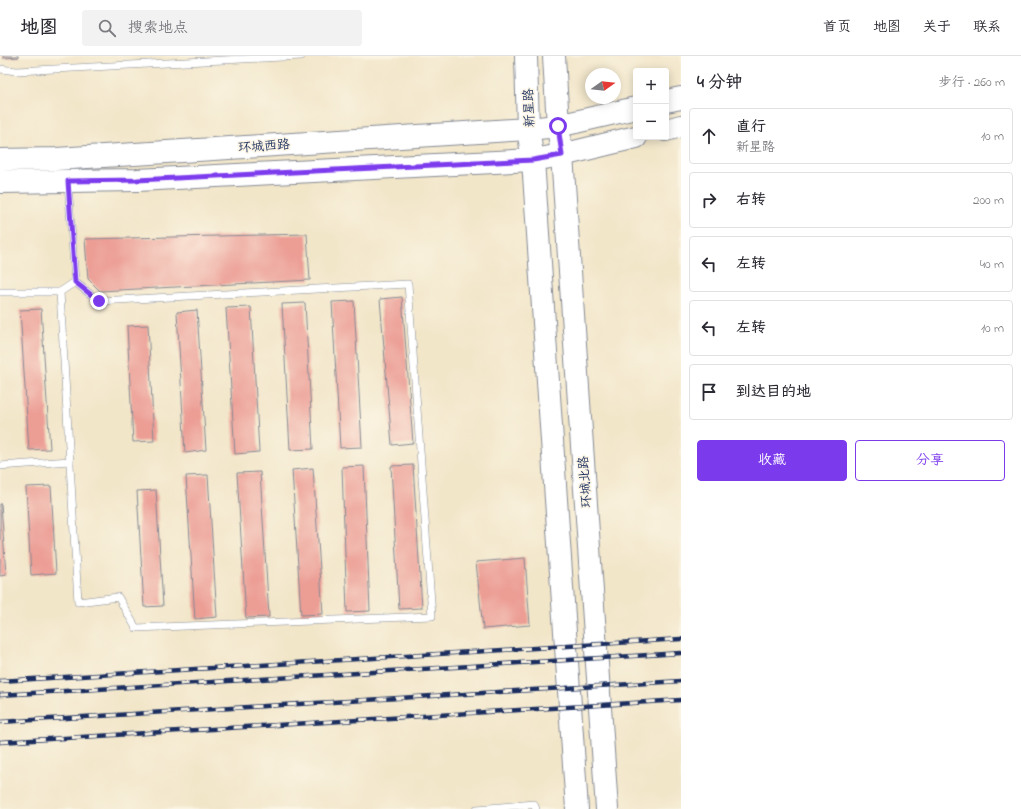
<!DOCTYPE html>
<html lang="zh">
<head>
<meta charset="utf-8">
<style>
  :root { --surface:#fff; --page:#f2f2f3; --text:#2b2b33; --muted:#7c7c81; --line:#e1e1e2; --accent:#7c3aed }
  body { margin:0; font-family:"Indie Flower","LXGW WenKai TC",sans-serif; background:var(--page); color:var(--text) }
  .controls { position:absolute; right:12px; top:12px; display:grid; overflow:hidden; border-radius:4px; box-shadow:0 2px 10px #0003 }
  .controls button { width:36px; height:36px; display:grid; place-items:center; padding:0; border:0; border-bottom:1px solid var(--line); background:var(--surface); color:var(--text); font:20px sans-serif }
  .compass { position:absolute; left:585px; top:12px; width:36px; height:36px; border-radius:50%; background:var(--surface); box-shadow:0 2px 10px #0003; rotate:75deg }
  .stop { position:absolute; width:12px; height:12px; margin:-9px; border:3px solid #7c3aed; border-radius:50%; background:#fff }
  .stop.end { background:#7c3aed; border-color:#fff; box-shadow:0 1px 4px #0008 }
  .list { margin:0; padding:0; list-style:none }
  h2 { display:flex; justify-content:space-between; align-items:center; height:52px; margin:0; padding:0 16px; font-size:17px }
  h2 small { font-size:13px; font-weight:400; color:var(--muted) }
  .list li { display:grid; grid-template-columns:26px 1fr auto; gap:12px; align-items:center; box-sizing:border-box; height:56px; margin:0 8px 8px; padding:0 8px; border:1px solid var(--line); border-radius:4px }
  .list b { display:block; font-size:15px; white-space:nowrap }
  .list p { margin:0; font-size:13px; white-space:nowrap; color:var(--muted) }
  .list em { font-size:13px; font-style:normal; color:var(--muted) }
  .actions { display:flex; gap:8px; padding:12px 16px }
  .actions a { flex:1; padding:9px 0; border:1px solid var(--accent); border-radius:4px; text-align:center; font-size:14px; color:var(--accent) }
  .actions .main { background:var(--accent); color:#fff }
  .icon { flex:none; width:22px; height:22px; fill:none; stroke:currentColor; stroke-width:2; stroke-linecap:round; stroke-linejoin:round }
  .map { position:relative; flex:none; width:681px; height:753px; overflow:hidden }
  header { display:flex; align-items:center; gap:24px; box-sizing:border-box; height:56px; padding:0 20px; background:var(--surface); border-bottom:1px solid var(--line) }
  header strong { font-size:19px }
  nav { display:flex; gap:22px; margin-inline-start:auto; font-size:14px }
  .search { width:280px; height:36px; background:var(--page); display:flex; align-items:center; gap:10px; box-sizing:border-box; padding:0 14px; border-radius:4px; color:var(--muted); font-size:15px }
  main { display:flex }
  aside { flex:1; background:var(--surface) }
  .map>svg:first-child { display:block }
  .building { fill:#ec9e95 }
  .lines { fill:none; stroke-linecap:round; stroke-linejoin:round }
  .lane-casing { stroke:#868a94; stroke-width:8 }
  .primary-casing { stroke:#868a94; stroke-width:24 }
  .lane { stroke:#fff; stroke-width:7 }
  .primary { stroke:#fff; stroke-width:22 }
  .rail-casing { stroke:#1b2f5e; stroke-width:4.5 }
  .rail { stroke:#fcf5e5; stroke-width:3; stroke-dasharray:9; stroke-linecap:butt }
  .route { stroke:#7c3aed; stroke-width:5 }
  .labels { text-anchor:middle; stroke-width:3; stroke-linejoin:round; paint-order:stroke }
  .street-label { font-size:13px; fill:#1b2f5e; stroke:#fcf5e5 }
</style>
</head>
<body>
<header>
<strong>地图</strong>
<div class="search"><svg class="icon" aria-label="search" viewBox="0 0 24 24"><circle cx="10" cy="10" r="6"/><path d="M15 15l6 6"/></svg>搜索地点</div>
<nav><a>首页</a><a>地图</a><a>关于</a><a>联系</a></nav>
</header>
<main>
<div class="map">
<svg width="681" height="753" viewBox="0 0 681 753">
  <rect width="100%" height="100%" fill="#fcf5e5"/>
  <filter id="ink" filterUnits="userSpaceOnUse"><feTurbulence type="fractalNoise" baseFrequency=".025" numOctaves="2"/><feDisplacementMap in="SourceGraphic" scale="8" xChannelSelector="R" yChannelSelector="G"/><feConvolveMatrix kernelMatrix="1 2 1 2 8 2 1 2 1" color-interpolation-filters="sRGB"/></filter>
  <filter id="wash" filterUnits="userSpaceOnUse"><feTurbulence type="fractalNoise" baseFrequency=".012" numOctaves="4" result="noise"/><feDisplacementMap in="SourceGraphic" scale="16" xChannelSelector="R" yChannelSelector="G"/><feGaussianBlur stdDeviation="0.9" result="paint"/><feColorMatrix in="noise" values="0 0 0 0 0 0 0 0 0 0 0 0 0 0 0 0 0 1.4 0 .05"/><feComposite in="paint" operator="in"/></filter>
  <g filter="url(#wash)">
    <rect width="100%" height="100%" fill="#f2e6c9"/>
    <g id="blocks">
      <g class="building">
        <polygon points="3,0 18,0 19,1 3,2"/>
        <polygon points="307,178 310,224 100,235 88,223 85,183"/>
        <polygon points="402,241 413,387 392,389 380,243"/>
        <polygon points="354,245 362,391 340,392 332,246"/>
        <polygon points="305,247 313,393 290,394 282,248"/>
        <polygon points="251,251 259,396 235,398 226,252"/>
        <polygon points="41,253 50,393 29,394 20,254"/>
        <polygon points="197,254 206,394 185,397 177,256"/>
        <polygon points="148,269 154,385 133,386 127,270"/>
        <polygon points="413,409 422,552 399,553 391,410"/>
        <polygon points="364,410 370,555 347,556 342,411"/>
        <polygon points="313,412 323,558 301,559 292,414"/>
        <polygon points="260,416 269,561 246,562 237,417"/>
        <polygon points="208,419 217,561 195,563 186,420"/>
        <polygon points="51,430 56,517 31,519 26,431"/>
        <polygon points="156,434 163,550 144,551 137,435"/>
        <polygon points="0,448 1,448 6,519 0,520"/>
        <polygon points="525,502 530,569 483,573 476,506"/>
      </g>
    </g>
  </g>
  <g filter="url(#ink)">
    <use href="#blocks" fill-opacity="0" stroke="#868a94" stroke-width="1"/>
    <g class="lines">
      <defs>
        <g id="lane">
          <polyline points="0,13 17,15 301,0"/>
          <polyline points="68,127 75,226 99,245 408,228 432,560 136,572 118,541 78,546 60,236 75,226"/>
          <polyline points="0,236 60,236"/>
          <polyline points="0,410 70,405"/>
          <polyline points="477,753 534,748 536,753"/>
        </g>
        <g id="primary">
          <polyline points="526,0 528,73 533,104 577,753"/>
          <polyline points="554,0 558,70 562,99 607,753"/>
          <polyline points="666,45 681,42"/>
          <polyline points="666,74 681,70"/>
          <polyline points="0,104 56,103 528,73 558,70 636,52"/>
          <polyline points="0,126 137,124 533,104 562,99 636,81"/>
        </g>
      </defs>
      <use href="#lane" class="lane-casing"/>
      <use href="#primary" class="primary-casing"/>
      <use href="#lane" class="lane"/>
      <use href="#primary" class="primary"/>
      <defs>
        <g id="rail">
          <polyline points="0,625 681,583"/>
          <polyline points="0,639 681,597"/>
          <polyline points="0,666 681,625"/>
          <polyline points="0,686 681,644"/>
        </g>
      </defs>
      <use href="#rail" class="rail-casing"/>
      <use href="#rail" class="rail"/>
    </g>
  </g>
  <g class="lines" filter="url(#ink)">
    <polyline class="route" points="99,245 75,226 68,125 137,124 533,104 562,99 558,70"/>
  </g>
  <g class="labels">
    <g class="street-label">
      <text transform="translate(528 52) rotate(-92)" y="5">新星路</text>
      <text transform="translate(264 89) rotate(-4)" y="5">环城西路</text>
      <text transform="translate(584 426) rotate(-94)" y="5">环城北路</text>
    </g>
  </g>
</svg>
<div class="controls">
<button>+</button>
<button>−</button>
</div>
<svg class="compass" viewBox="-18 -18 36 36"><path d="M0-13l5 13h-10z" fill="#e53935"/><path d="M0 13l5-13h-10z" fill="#7c7c81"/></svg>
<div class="stop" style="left:558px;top:70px"></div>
<div class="stop end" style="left:99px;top:245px"></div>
</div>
<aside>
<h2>4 分钟<small>步行 · 260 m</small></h2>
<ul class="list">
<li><svg class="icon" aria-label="ahead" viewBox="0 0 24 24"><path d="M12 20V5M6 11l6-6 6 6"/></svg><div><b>直行</b><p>新星路</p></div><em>10 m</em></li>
<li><svg class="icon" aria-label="right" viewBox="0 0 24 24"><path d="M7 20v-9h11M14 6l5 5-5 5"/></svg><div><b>右转</b></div><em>200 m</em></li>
<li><svg class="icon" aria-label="left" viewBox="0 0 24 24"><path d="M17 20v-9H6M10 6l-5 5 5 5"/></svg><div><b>左转</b></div><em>40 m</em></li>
<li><svg class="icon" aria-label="left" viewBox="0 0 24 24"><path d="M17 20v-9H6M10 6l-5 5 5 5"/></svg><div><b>左转</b></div><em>10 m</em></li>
<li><svg class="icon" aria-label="arrive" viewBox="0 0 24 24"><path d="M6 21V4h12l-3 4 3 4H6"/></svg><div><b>到达目的地</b></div></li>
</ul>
<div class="actions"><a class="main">收藏</a><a>分享</a></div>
</aside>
</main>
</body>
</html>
